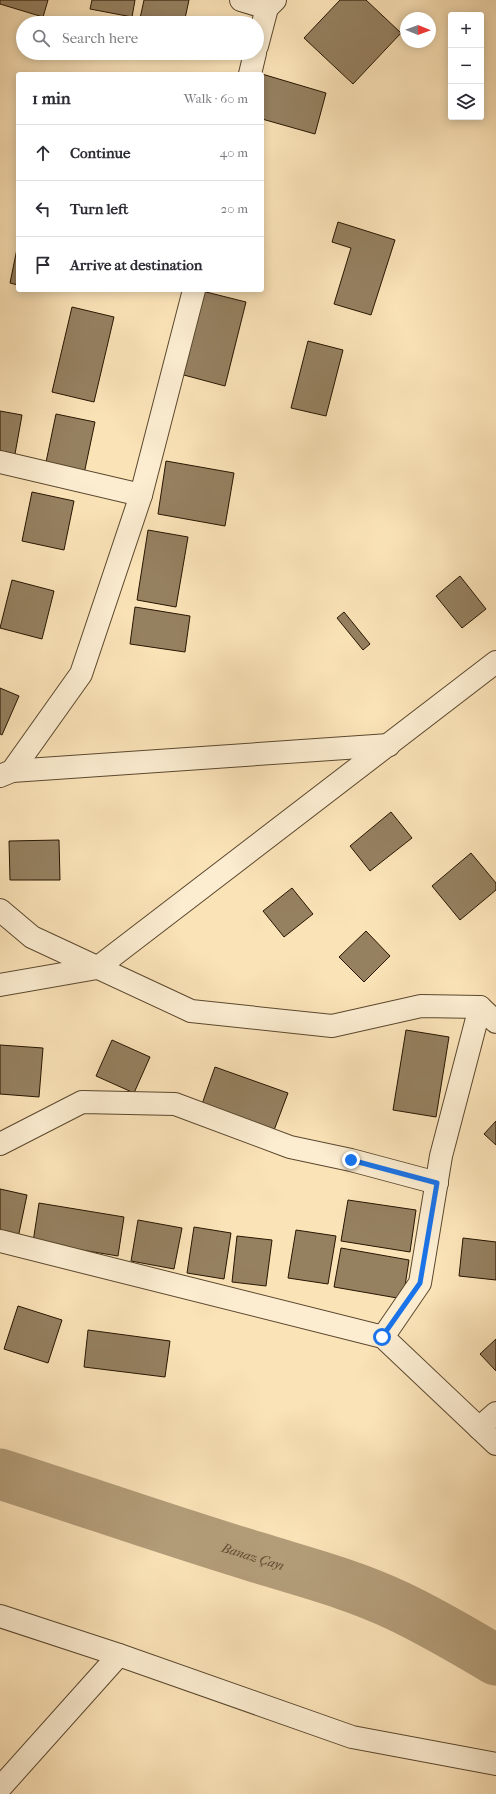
<!DOCTYPE html>
<html lang="en">
<head>
<meta charset="utf-8">
<style>
  :root { --surface:#fff; --page:#f7f7f7; --text:#2b2b33; --muted:#7c7c81; --line:#e1e1e2 }
  body { margin:0; font-family:"IM FELL French Canon",serif; background:var(--page); color:var(--text) }
  .controls { position:absolute; right:12px; top:12px; display:grid; overflow:hidden; border-radius:4px; box-shadow:0 2px 10px #0003 }
  .controls button { width:36px; height:36px; display:grid; place-items:center; padding:0; border:0; border-bottom:1px solid var(--line); background:var(--surface); color:var(--text); font:20px sans-serif }
  .compass { position:absolute; left:400px; top:12px; width:36px; height:36px; border-radius:50%; background:var(--surface); box-shadow:0 2px 10px #0003; rotate:91deg }
  .stop { position:absolute; width:12px; height:12px; margin:-9px; border:3px solid #1a73e8; border-radius:50%; background:#fff }
  .stop.end { background:#1a73e8; border-color:#fff; box-shadow:0 1px 4px #0008 }
  .list { margin:0; padding:0; list-style:none }
  h2 { display:flex; justify-content:space-between; align-items:center; height:52px; margin:0; padding:0 16px; font-size:17px }
  h2 small { font-size:13px; font-weight:400; color:var(--muted) }
  .list li { display:grid; grid-template-columns:26px 1fr auto; gap:12px; align-items:center; box-sizing:border-box; height:56px; padding:0 16px; border-top:1px solid var(--line) }
  .list b { display:block; font-size:15px; white-space:nowrap }
  .list em { font-size:13px; font-style:normal; color:var(--muted) }
  .icon { flex:none; width:22px; height:22px; fill:none; stroke:currentColor; stroke-width:2; stroke-linecap:round; stroke-linejoin:round }
  .map { position:relative; flex:none; width:496px; height:1794px; overflow:hidden }
  .search { position:absolute; background:var(--surface); box-shadow:0 2px 10px #0003; left:16px; top:16px; width:248px; height:44px; display:flex; align-items:center; gap:10px; box-sizing:border-box; padding:0 14px; border-radius:22px; color:var(--muted); font-size:15px }
  .panel { position:absolute; background:var(--surface); box-shadow:0 2px 10px #0003; left:16px; top:72px; width:248px; height:220px; border-radius:4px }
  .map>svg:first-child { display:block }
  .lines { fill:none; stroke-linecap:round; stroke-linejoin:round }
  .river { stroke:#b39d79; stroke-width:51 }
  .building { fill:#958060; stroke:#261500 }
  .minor-casing { stroke:#5b482e; stroke-width:24 }
  .minor { stroke:#fcedd1; stroke-width:22 }
  .route { stroke:#1a73e8; stroke-width:5 }
  .labels { text-anchor:middle; stroke-width:4; stroke-linejoin:round; paint-order:stroke }
  .water-label { font-size:13px; font-style:italic; fill:#5e4b30; stroke:#fcedd1 }
</style>
</head>
<body>
<div class="map">
<svg width="496" height="1794" viewBox="0 0 496 1794">
  <rect width="100%" height="100%" fill="#fbe3b8"/>
  <filter id="stains"><feTurbulence type="fractalNoise" baseFrequency=".005" numOctaves="4"/><feColorMatrix values="0 0 0 0 .2 0 0 0 0 .09 0 0 0 0 .02 0 0 0 .5 -.17"/></filter>
  <radialGradient id="worn" r=".72"><stop offset=".6" stop-color="#630" stop-opacity="0"/><stop offset="1" stop-color="#630" stop-opacity=".3"/></radialGradient>
  <g class="lines">
    <path class="river" id="s1" d="M0 1474C85 1501 170 1531 256 1557 304 1572 352 1584 398 1606 432 1622 464 1641 496 1660"/>
  </g>
  <g class="building">
    <polygon points="0,0 48,0 43,17 0,4"/>
    <polygon points="92,0 135,0 132,17 90,9"/>
    <polygon points="144,0 189,0 184,23 139,23"/>
    <polygon points="340,0 366,0 401,33 353,84 304,38"/>
    <polygon points="262,74 326,93 315,134 262,119"/>
    <polygon points="338,222 395,240 371,315 334,304 351,248 332,242"/>
    <polygon points="18,244 18,285 10,283"/>
    <polygon points="202,291 246,302 225,386 180,374"/>
    <polygon points="72,307 114,317 94,402 52,392"/>
    <polygon points="308,341 343,350 326,416 291,408"/>
    <polygon points="0,411 22,415 15,454 0,451"/>
    <polygon points="56,414 95,422 84,474 45,467"/>
    <polygon points="166,461 234,473 225,526 158,514"/>
    <polygon points="32,492 74,501 64,550 22,541"/>
    <polygon points="148,530 188,537 176,607 137,600"/>
    <polygon points="460,576 486,609 462,628 436,596"/>
    <polygon points="12,580 54,591 42,639 0,628"/>
    <polygon points="135,607 190,616 185,652 130,644"/>
    <polygon points="344,612 370,644 363,650 337,618"/>
    <polygon points="0,688 19,696 2,735 0,734"/>
    <polygon points="391,812 412,838 370,871 350,846"/>
    <polygon points="59,840 60,880 10,880 9,841"/>
    <polygon points="471,853 496,883 496,890 460,920 432,886"/>
    <polygon points="292,888 313,914 284,937 263,911"/>
    <polygon points="366,931 390,956 364,982 339,957"/>
    <polygon points="406,1030 449,1037 436,1117 393,1110"/>
    <polygon points="112,1040 150,1057 134,1093 96,1076"/>
    <polygon points="0,1045 43,1048 39,1097 0,1094"/>
    <polygon points="215,1067 288,1093 273,1133 201,1107"/>
    <polygon points="496,1121 496,1145 484,1134"/>
    <polygon points="0,1189 27,1195 18,1238 0,1234"/>
    <polygon points="348,1200 416,1210 410,1252 341,1241"/>
    <polygon points="39,1203 124,1217 118,1256 33,1242"/>
    <polygon points="138,1220 182,1228 174,1269 131,1261"/>
    <polygon points="194,1227 231,1233 224,1279 187,1273"/>
    <polygon points="296,1230 336,1236 328,1284 288,1278"/>
    <polygon points="237,1236 272,1240 266,1286 232,1282"/>
    <polygon points="463,1238 496,1242 496,1280 459,1276"/>
    <polygon points="341,1248 409,1260 403,1299 334,1287"/>
    <polygon points="18,1306 62,1320 48,1363 4,1349"/>
    <polygon points="88,1330 170,1341 165,1377 84,1367"/>
    <polygon points="496,1339 496,1371 480,1354"/>
  </g>
  <g class="lines">
    <defs>
      <g id="minor">
        <polyline points="241,0 267,8"/>
        <polyline points="257,46 267,8 275,0"/>
        <polyline points="250,74 255,53"/>
        <polyline points="0,462 141,495"/>
        <polyline points="12,771 389,745"/>
        <polyline points="0,776 12,771 81,674 141,495 194,290"/>
        <polyline points="0,910 32,937 191,1011 332,1026 421,1006 480,1007 496,1022"/>
        <polyline points="0,985 97,968 496,662"/>
        <polyline points="0,1144 82,1102 175,1104 290,1147 351,1160 437,1183"/>
        <polyline points="0,1241 383,1337 496,1444"/>
        <polyline points="383,1337 420,1283 441,1156 480,1007"/>
        <polyline points="479,1428 496,1413"/>
        <polyline points="0,1616 119,1655 352,1737 496,1764"/>
        <polyline points="0,1788 119,1655"/>
      </g>
    </defs>
    <use href="#minor" class="minor-casing"/>
    <use href="#minor" class="minor"/>
  </g>
  <g class="lines">
    <polyline class="route" points="351,1160 437,1183 420,1283 382,1337"/>
  </g>
  <g class="labels">
    <g class="water-label">
      <text dy="5" stroke="none"><textPath href="#s1" startOffset="266">Banaz Çayı</textPath></text>
    </g>
  </g>
  <rect width="100%" height="100%" filter="url(#stains)"/>
  <rect width="100%" height="100%" fill="url(#worn)"/>
</svg>
<div class="controls">
<button>+</button>
<button>−</button>
<button><svg class="icon" aria-label="layers" viewBox="0 0 24 24"><path d="M12 4l9 5-9 5-9-5zM3 14l9 5 9-5"/></svg></button>
</div>
<svg class="compass" viewBox="-18 -18 36 36"><path d="M0-13l5 13h-10z" fill="#e53935"/><path d="M0 13l5-13h-10z" fill="#7c7c81"/></svg>
<div class="stop" style="left:382px;top:1337px"></div>
<div class="stop end" style="left:351px;top:1160px"></div>
<div class="search"><svg class="icon" aria-label="search" viewBox="0 0 24 24"><circle cx="10" cy="10" r="6"/><path d="M15 15l6 6"/></svg>Search here</div>
<section class="panel">
<h2>1 min<small>Walk · 60 m</small></h2>
<ul class="list">
<li><svg class="icon" aria-label="ahead" viewBox="0 0 24 24"><path d="M12 20V5M6 11l6-6 6 6"/></svg><div><b>Continue</b></div><em>40 m</em></li>
<li><svg class="icon" aria-label="left" viewBox="0 0 24 24"><path d="M17 20v-9H6M10 6l-5 5 5 5"/></svg><div><b>Turn left</b></div><em>20 m</em></li>
<li><svg class="icon" aria-label="arrive" viewBox="0 0 24 24"><path d="M6 21V4h12l-3 4 3 4H6"/></svg><div><b>Arrive at destination</b></div></li>
</ul>
</section>
</div>
</body>
</html>
